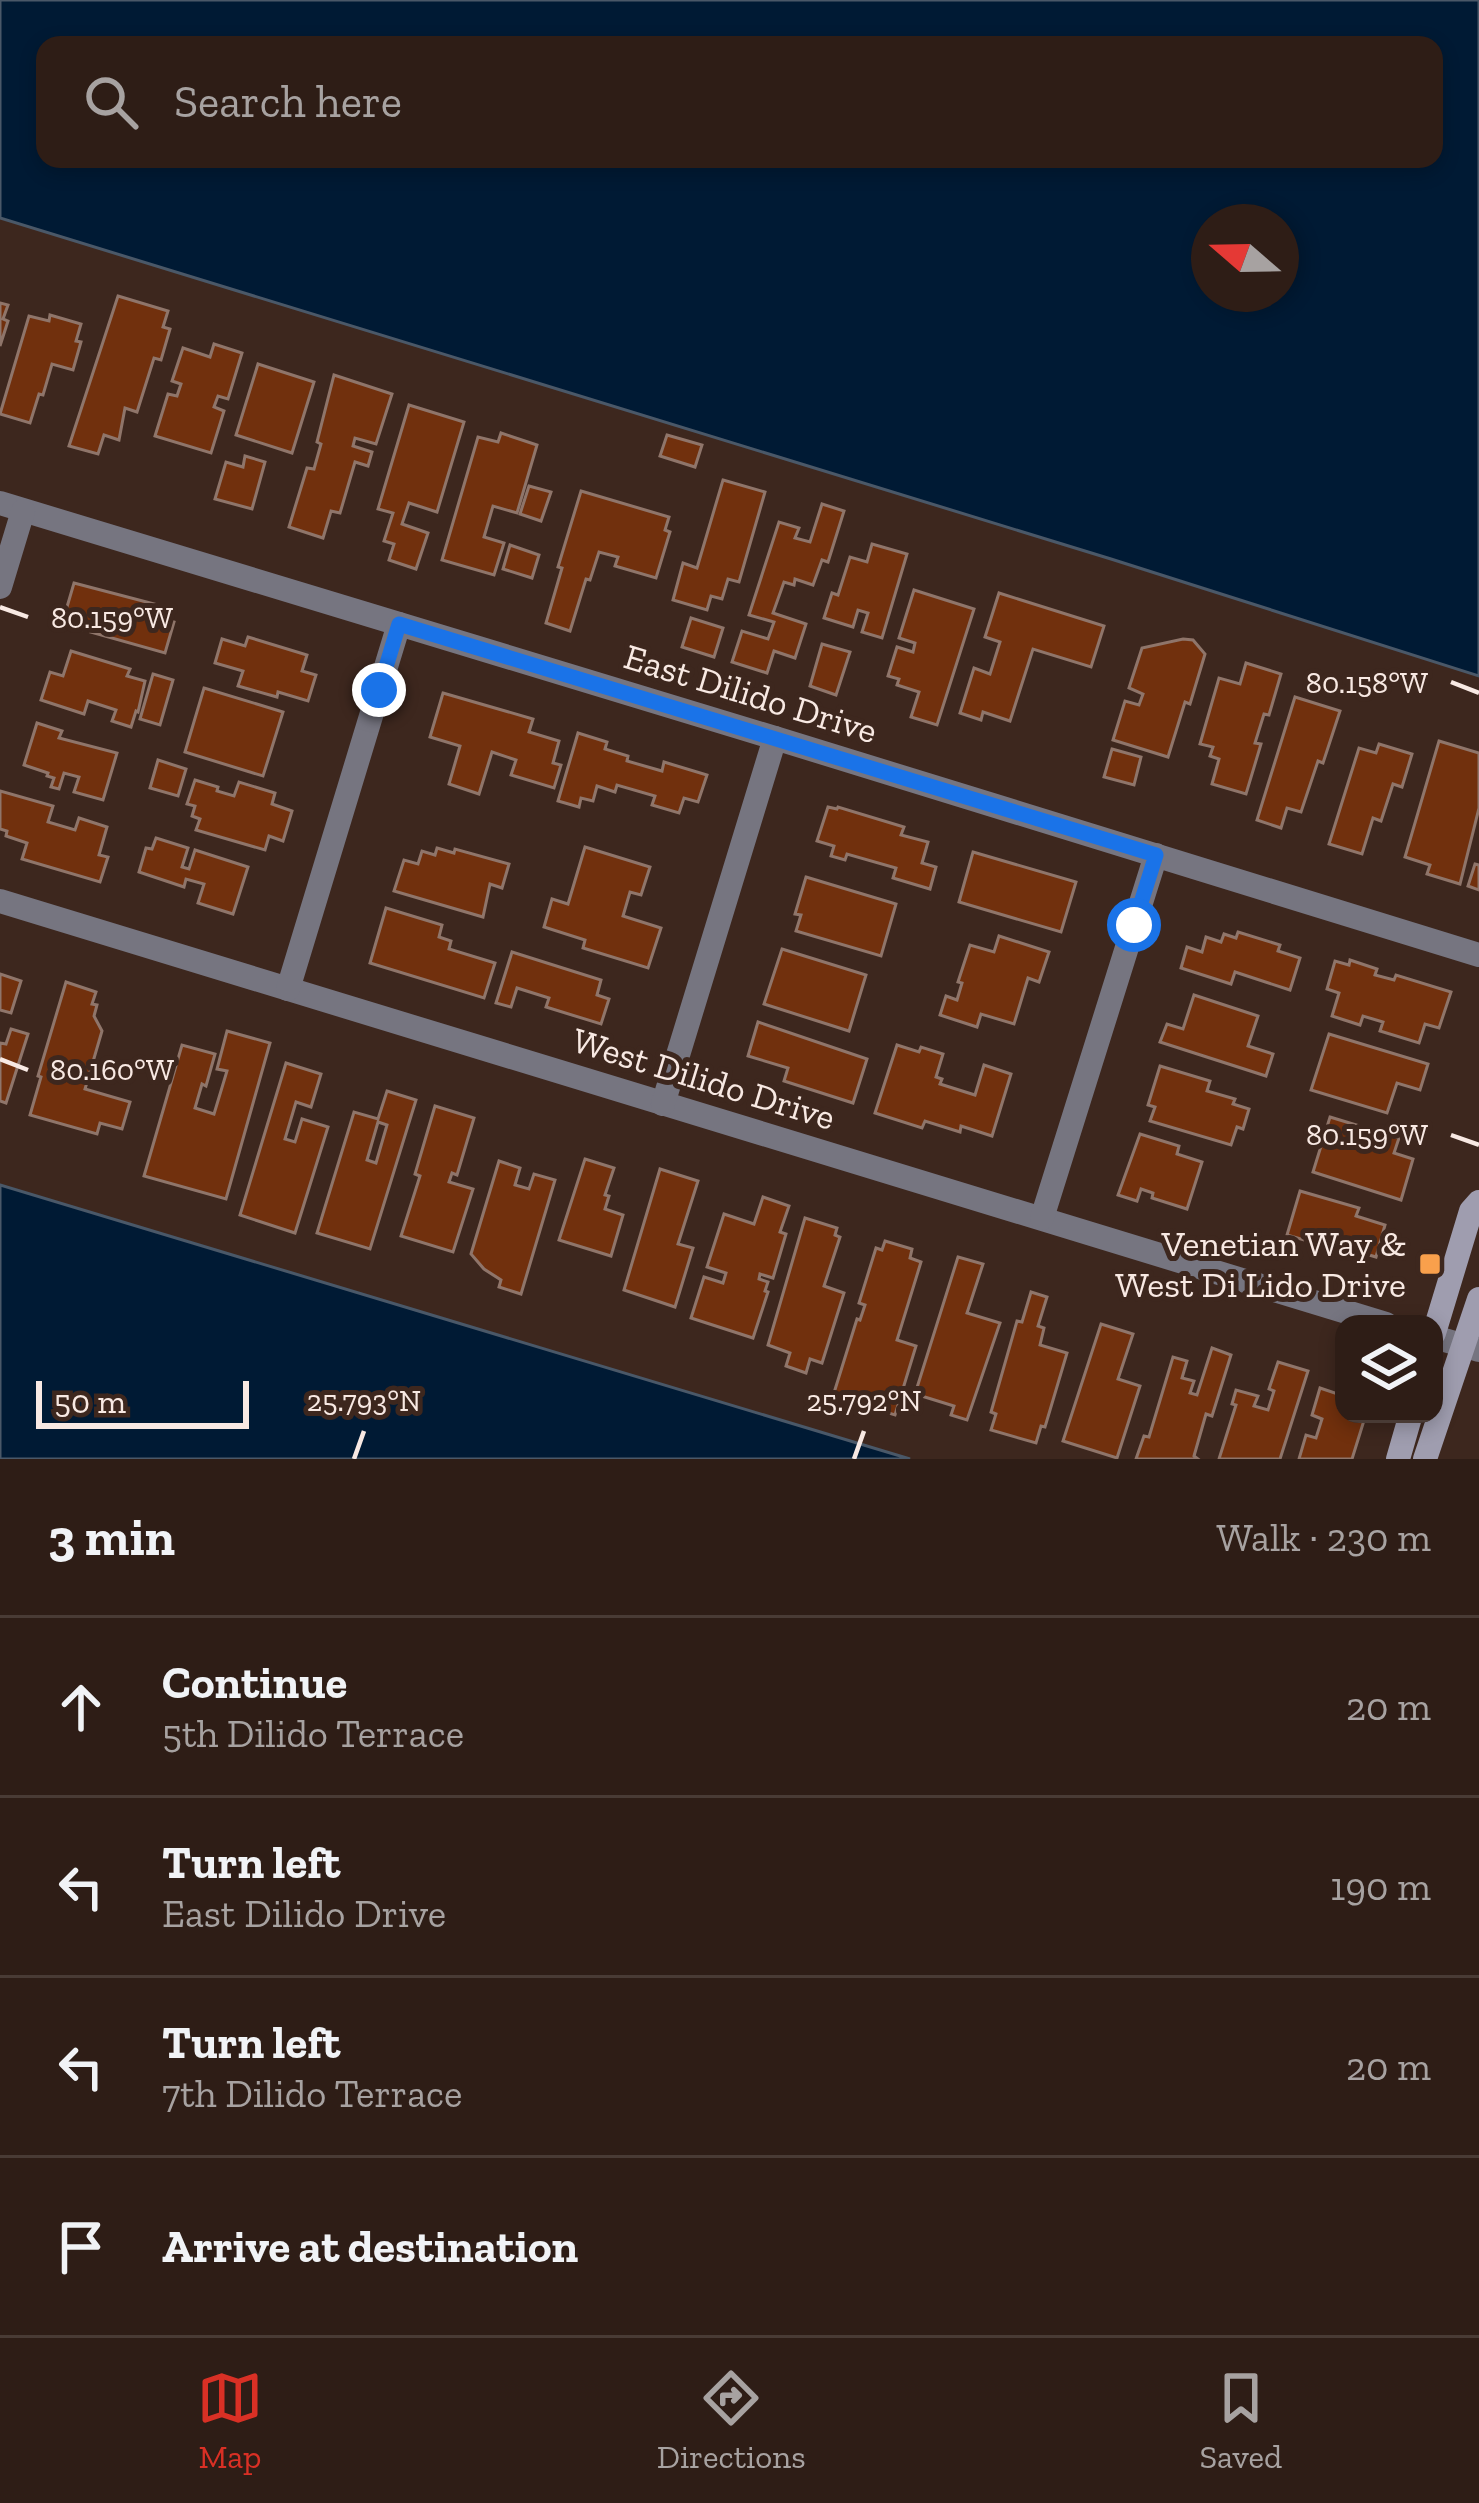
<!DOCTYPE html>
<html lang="en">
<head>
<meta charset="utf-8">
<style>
  :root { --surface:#2e1d16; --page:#36261f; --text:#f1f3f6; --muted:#a7a2a1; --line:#493b35; --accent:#d93025 }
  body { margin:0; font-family:"Zilla Slab",serif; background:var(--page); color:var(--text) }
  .controls { position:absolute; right:36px; bottom:36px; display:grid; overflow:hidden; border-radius:24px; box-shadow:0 6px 18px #0003 }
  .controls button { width:108px; height:108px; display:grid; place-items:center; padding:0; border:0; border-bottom:3px solid var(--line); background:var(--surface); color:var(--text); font:60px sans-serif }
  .compass { position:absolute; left:1191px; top:204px; width:108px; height:108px; border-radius:50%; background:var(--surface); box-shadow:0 6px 18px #0003; rotate:290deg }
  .scale { position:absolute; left:36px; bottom:30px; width:213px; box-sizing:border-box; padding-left:12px; border:6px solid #f8e9e3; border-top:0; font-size:33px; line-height:42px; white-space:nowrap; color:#f8e9e3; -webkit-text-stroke:9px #3d271e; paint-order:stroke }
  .stop { position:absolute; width:36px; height:36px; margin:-27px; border:9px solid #1a73e8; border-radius:50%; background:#fff }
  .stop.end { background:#1a73e8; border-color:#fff; box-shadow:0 3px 12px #0008 }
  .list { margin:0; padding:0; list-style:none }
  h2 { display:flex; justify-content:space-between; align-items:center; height:156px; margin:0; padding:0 48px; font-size:51px }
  h2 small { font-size:39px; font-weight:400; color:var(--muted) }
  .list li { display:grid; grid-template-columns:78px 1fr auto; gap:36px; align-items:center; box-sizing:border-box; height:180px; padding:0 48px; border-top:3px solid var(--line) }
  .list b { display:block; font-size:45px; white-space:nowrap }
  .list p { margin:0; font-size:39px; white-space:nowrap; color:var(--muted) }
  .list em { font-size:39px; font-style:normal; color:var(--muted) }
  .icon { flex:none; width:66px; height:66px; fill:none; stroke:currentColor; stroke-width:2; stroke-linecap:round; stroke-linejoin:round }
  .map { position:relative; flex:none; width:1479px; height:1459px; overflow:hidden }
  .search { position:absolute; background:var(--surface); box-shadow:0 6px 18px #0003; left:36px; right:36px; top:36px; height:132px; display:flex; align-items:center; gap:30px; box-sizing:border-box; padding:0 42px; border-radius:24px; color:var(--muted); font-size:45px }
  .sheet { height:876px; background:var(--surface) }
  nav { display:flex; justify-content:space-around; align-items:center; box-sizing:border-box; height:168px; border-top:3px solid var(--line); background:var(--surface); font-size:33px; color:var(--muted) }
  nav a { display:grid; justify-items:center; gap:6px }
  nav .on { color:var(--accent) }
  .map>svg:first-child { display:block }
  .water { fill:#001a34; stroke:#4a5868; stroke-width:3; fill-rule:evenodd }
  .building { fill:#71300d; stroke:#8f756a; stroke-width:3; fill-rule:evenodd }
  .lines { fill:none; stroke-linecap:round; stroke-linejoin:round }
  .street { stroke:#767580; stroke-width:24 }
  .secondary { stroke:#9f9daf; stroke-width:24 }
  .route { stroke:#1a73e8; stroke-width:15 }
  .ticks { fill:none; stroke:#f8e9e3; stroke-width:4.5 }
  .poi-dot { fill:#f9a04c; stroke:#3d271e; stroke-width:4.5 }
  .labels { text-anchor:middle; stroke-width:10; stroke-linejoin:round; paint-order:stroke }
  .street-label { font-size:36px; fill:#f8e9e3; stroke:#3d271e }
  .poi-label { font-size:36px; fill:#f8e9e3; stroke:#3d271e; text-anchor:end }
  .ticks-label { font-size:30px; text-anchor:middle; fill:#f8e9e3; stroke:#3d271e; stroke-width:10; stroke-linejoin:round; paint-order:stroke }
</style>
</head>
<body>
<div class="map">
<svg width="1479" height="1459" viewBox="0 0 1479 1459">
  <rect width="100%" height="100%" fill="#3d271e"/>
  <g class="water">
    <path d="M0 0H1479V676L1111 559 0 218ZM45 45H1434V159H45ZM1209 222H1281V294H1209Z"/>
    <polygon points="0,1185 910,1459 0,1459"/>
  </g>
  <g class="building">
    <polygon points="118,296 168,311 163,327 170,329 161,360 154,358 137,412 125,408 119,440 104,435 98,454 69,446"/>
    <polygon points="0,303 8,305 3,319 8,321 0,346"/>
    <polygon points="50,315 81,324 76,341 81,342 73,370 52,364 43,395 39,394 30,423 0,414 29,316 49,321"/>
    <polygon points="214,344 242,353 228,399 218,396 214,407 224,411 211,453 155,436 168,394 177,396 181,384 172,381 183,348 210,357"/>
    <polygon points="258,364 314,382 292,453 236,435"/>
    <polygon points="334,375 392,394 376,444 355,438 353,446 372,452 368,466 355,462 340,513 331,511 323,538 289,527 307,468 314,469 321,444 317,442"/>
    <polygon points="409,405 464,422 437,512 409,503 402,524 428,533 416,569 389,560 394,544 384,541 393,513 378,509"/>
    <polygon points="501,433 537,445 517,513 493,506 484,537 504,543 494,575 442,560 478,437 498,442"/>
    <polygon points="667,435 702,445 695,467 660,456"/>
    <polygon points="245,456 265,462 252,509 215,499 226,462 243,467"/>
    <polygon points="723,480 765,492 739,582 728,579 722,599 711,596 707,610 673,600 683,563 697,568"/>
    <polygon points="529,486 551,492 541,521 520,514"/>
    <polygon points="581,491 669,517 665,530 670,532 656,578 615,566 618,557 599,552 590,580 586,579 570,631 546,623 562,568 558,567"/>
    <polygon points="822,504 844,511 828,562 822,560 813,585 795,579 794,585 784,582 773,613 806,624 795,658 774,651 767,673 732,662 742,631 768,639 774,622 749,615 779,522 799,528 795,538 810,542"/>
    <polygon points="872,544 907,554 882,638 862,632 868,613 858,610 853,627 824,618 832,593 838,595 850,557 867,562"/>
    <polygon points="510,545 539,555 532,578 503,569"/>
    <polygon points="74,583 162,606 158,617 174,622 165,653 62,624"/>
    <polygon points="914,590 974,609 937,725 911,717 919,692 897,685 899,679 888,676 897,647 913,652 915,643 899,638"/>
    <polygon points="999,593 1104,626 1091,667 1033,649 1010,721 983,712 981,720 960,713 974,668 990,674 1000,642 985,637"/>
    <polygon points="691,618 723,628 714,657 682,647"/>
    <polygon points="248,637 307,655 302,671 316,675 308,701 278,692 277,697 238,686 243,671 215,663 222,639 245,646"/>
    <polygon points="1183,639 1193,640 1205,654 1190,704 1185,702 1168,757 1113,740 1125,701 1139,705 1143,694 1129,688 1142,648"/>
    <polygon points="822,644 850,652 836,695 810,686"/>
    <polygon points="71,651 130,669 127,676 145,681 138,712 136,711 131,727 112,721 116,710 88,701 84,714 41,700 50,672 63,676"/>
    <polygon points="1246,663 1281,674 1269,715 1264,714 1255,743 1261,744 1246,794 1212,784 1219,759 1210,756 1213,747 1200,744 1219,678 1240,684"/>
    <polygon points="153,674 173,680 160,725 140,719"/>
    <polygon points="204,688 283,712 263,776 185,752"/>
    <polygon points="443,693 533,719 529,732 559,741 553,763 561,765 554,788 511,775 516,760 492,752 479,794 449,784 460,746 430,737"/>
    <polygon points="1295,697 1340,711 1323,763 1318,761 1301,812 1287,808 1281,828 1257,820"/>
    <polygon points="37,723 62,731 59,738 117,753 103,800 74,792 79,777 64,773 59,789 51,787 54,778 47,776 48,773 24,765"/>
    <polygon points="578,733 607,742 605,749 628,756 627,761 662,771 664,762 707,775 698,802 684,798 679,813 652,805 655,796 617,785 615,792 597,786 593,801 581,798 579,807 558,801"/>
    <polygon points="1439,741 1479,753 1479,808 1460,884 1427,874 1430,865 1405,857"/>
    <polygon points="1379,744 1412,754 1402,787 1393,784 1381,821 1373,818 1362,854 1329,844 1359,748 1376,753"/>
    <polygon points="1112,749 1141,757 1134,785 1104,777"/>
    <polygon points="158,760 186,769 178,796 150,788"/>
    <polygon points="195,780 218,787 217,791 234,796 239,782 275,793 272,804 292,811 283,841 269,836 265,850 196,830 200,819 192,816 195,806 187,804"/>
    <polygon points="0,791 53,806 48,822 75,830 79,818 107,827 99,855 108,857 100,882 22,859 27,843 6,836 7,831 0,829"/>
    <polygon points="828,807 837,809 838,807 904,827 901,835 928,842 922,863 936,867 930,889 893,878 896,868 847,854 845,860 831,856 834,846 817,841"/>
    <polygon points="156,838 188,848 182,867 189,869 195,850 248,867 233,914 198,903 204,884 186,879 184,887 139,872 146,848 152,849"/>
    <polygon points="585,847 650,867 641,895 630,892 623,916 661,928 648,968 583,948 585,940 544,927 552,899 568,904"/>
    <polygon points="437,848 454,853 455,849 509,864 502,888 490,884 483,917 394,891 404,860 418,864 422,851 435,855"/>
    <polygon points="973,852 1076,882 1061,932 959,902"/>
    <polygon points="1475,864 1479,865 1479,890 1468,886"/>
    <polygon points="806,877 896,904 881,956 796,931 801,915 795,914"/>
    <polygon points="386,908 442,925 439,937 451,941 449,949 495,963 484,998 370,963"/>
    <polygon points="1238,932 1280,945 1278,951 1300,958 1290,990 1235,972 1231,984 1181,968 1187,947 1202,952 1206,937 1221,942 1224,934 1236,938"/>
    <polygon points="999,936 1049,952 1039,982 1028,978 1014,1024 981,1014 977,1027 940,1015 946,996 957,1000 962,983 958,982 970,945 994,952"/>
    <polygon points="782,949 866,975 849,1031 764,1004"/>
    <polygon points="512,952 601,980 597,995 609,999 601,1024 546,1007 549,998 517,988 511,1007 496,1003"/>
    <polygon points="1350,960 1377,969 1375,975 1394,980 1396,975 1451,992 1439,1028 1425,1024 1419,1043 1380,1031 1383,1022 1363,1016 1360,1025 1332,1016 1339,993 1327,989 1335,961 1349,965"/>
    <polygon points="0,974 21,981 11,1013 0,1010"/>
    <polygon points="66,982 96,992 92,1004 97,1005 94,1016 102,1031 85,1089 130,1102 122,1129 100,1123 97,1134 30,1115 41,1077 38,1076"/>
    <polygon points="1194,995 1258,1016 1248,1046 1273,1054 1266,1076 1160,1042 1167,1024 1183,1029"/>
    <polygon points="758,1022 867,1059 853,1103 784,1081 788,1068 748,1056"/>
    <polygon points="11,1029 28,1034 6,1103 0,1101 0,1043 6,1044"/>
    <polygon points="227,1031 270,1043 226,1199 144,1176 182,1045 215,1054 206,1086 202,1084 195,1108 214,1114 227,1071 217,1069"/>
    <polygon points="1329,1034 1428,1064 1420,1090 1397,1083 1387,1113 1311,1090"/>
    <polygon points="897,1045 919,1052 921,1047 943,1054 936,1077 942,1079 940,1084 975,1095 984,1065 1011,1074 992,1136 961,1126 960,1132 925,1121 922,1128 875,1113"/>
    <polygon points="286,1063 321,1074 311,1107 296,1102 285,1139 295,1142 302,1119 328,1127 295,1233 240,1215"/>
    <polygon points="1160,1066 1210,1081 1207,1091 1235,1099 1233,1104 1249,1109 1243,1129 1237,1127 1231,1145 1150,1121 1155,1107 1148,1105"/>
    <path d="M387 1091 416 1100 370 1249 317 1233 354 1112 378 1119ZM378 1122 387 1125 376 1163 367 1160Z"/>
    <polygon points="435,1106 474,1118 457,1175 452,1173 449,1182 473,1189 453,1252 401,1236 420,1176 415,1174"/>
    <polygon points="1330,1117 1399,1138 1394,1153 1413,1159 1401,1200 1313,1172"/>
    <polygon points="1140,1134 1179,1146 1177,1154 1202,1162 1187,1209 1152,1198 1153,1193 1141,1189 1137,1201 1118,1195"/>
    <polygon points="585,1159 614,1168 605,1195 609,1196 605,1209 623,1215 611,1256 559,1240"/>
    <polygon points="499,1161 520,1168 515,1185 529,1189 534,1174 555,1180 521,1294 499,1287 501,1280 484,1269 471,1254"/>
    <polygon points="660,1169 698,1181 678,1244 693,1248 675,1307 624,1290"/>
    <polygon points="1300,1191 1359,1208 1356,1216 1385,1225 1376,1257 1313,1238 1311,1242 1287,1235"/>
    <polygon points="763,1197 789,1206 780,1232 786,1234 773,1278 760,1274 759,1279 768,1282 765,1291 768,1292 753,1338 691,1318 704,1277 723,1283 726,1273 707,1267 724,1214 754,1224"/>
    <polygon points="805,1218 837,1228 835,1235 840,1237 824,1286 844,1293 822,1363 810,1359 806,1373 786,1366 790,1353 768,1345"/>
    <polygon points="885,1241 912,1249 910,1258 921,1262 897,1340 916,1346 895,1415 833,1396 857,1319 860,1320 865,1305 859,1303 876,1248 882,1250"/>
    <polygon points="958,1257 983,1264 967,1313 1000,1323 967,1420 951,1415 954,1406 915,1394"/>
    <polygon points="1031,1292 1047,1297 1038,1326 1044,1328 1040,1345 1067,1353 1045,1427 1041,1426 1036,1443 991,1430 996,1414 991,1412 1017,1321 1022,1322"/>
    <polygon points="1101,1324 1133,1334 1118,1379 1140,1386 1117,1458 1063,1441"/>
    <polygon points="1212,1348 1231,1355 1212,1416 1206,1414 1194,1456 1198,1459 1136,1459 1144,1436 1149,1437 1173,1357 1187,1361 1182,1378 1194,1381 1190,1393 1197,1395"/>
    <polygon points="1278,1362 1308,1371 1280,1459 1219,1459 1236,1405 1232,1404 1236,1390 1258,1396 1254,1406 1268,1410 1274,1391 1269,1389"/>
    <polygon points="1320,1388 1344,1396 1344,1414 1366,1414 1352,1459 1299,1459 1306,1435 1316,1438 1322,1419 1312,1415"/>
  </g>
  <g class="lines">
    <g class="street">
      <polyline points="0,503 775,738 1479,955"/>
      <polyline points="0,587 23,511"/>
      <polyline points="0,901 1386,1324"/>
      <polyline points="288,989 399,624"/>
      <polyline points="663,1104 775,738"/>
      <polyline points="1042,1218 1156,855"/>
      <polyline points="1434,1337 1479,1350"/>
    </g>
    <g class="secondary">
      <polyline points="1434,1333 1471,1211 1479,1202"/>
      <polyline points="1398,1459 1411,1414"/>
      <polyline points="1425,1459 1479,1299"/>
    </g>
  </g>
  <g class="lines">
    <polyline class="route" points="379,690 399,624 1156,855 1134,925"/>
  </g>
  <path class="ticks" d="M0 607 28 617M1451 682 1479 693M0 1059 28 1070M1451 1135 1479 1145M354 1459 364 1431M854 1459 864 1431"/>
  <rect class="poi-dot" x="1418" y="1252" width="24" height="24" rx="6"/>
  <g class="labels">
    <g class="street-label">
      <text transform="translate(751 693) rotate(17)" y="13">East Dilido Drive</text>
      <text transform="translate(704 1078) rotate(17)" y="13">West Dilido Drive</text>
    </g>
    <g class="poi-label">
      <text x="1406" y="1256">Venetian Way &amp;<tspan x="1406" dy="41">West Di Lido Drive</tspan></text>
    </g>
  </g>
  <g class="ticks-label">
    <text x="112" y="628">80.159°W</text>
    <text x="1367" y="693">80.158°W</text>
    <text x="112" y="1080">80.160°W</text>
    <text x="1367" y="1145">80.159°W</text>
    <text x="364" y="1411">25.793°N</text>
    <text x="864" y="1411">25.792°N</text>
  </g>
</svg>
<div class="controls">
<button><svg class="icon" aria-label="layers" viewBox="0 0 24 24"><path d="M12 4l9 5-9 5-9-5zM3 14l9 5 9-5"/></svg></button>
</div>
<svg class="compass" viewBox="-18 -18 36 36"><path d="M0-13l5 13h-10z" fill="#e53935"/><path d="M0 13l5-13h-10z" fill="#a7a2a1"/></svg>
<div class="scale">50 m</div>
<div class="stop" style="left:1134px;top:925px"></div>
<div class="stop end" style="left:379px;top:690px"></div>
<div class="search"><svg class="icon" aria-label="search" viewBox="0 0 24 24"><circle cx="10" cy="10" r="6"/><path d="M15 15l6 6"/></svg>Search here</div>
</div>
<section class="sheet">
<h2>3 min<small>Walk · 230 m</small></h2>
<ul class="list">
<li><svg class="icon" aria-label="ahead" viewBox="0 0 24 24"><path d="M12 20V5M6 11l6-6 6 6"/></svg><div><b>Continue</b><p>5th Dilido Terrace</p></div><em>20 m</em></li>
<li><svg class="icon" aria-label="left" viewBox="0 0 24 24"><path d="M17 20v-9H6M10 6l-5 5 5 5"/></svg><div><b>Turn left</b><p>East Dilido Drive</p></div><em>190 m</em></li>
<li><svg class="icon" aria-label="left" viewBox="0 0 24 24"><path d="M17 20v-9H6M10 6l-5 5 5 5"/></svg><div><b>Turn left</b><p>7th Dilido Terrace</p></div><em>20 m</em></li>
<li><svg class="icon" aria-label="arrive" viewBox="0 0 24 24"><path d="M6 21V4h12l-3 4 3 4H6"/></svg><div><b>Arrive at destination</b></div></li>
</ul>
</section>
<nav>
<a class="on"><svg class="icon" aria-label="map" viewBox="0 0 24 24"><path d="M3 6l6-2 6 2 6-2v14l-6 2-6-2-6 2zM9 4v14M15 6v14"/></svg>Map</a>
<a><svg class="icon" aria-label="directions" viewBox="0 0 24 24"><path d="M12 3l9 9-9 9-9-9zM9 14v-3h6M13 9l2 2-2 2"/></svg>Directions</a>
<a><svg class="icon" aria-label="saved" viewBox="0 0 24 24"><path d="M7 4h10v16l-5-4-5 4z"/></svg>Saved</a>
</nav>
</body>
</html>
